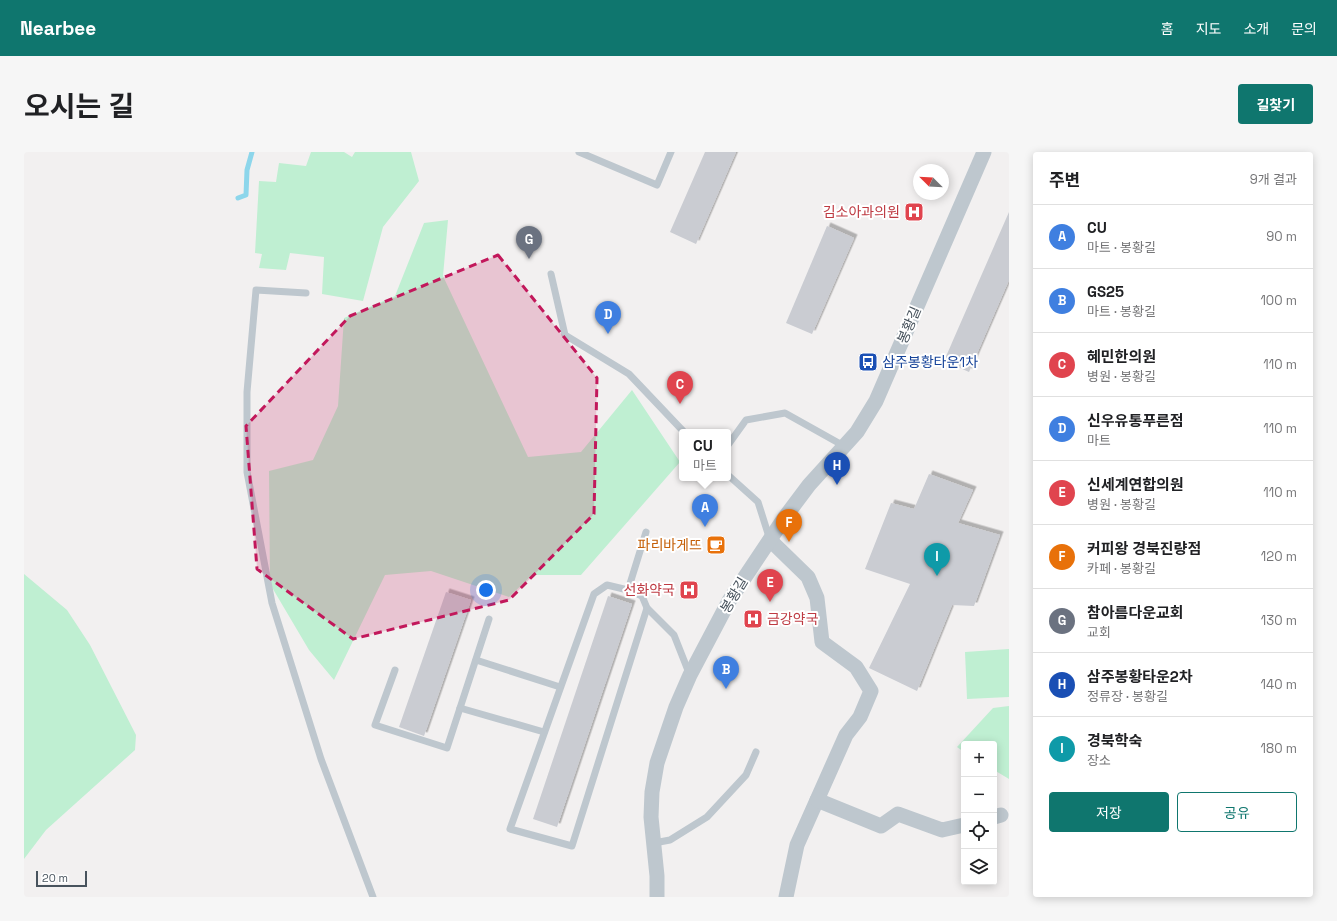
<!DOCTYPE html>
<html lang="ko">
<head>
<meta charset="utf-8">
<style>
  :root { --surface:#fff; --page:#f6f6f6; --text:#202124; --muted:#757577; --line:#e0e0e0; --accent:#0f766e }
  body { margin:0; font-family:"Space Grotesk","Noto Sans KR",sans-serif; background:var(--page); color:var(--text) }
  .controls { position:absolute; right:12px; bottom:12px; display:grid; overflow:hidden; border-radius:4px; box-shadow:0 2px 10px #0003 }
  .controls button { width:36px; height:36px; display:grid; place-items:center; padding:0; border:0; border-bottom:1px solid var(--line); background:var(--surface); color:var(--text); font:20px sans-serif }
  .compass { position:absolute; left:889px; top:12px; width:36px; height:36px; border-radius:50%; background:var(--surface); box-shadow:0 2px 10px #0003; rotate:294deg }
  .scale { position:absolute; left:12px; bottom:10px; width:51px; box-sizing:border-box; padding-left:4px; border:2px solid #48535d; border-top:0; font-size:11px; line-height:14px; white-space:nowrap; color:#48535d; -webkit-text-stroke:3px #fff; paint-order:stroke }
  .you { position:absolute; left:462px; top:438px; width:14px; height:14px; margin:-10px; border:3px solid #fff; border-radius:50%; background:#1a73e8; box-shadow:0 0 0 6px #1a73e833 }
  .badge { display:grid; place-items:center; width:26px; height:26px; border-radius:50%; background:var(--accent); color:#fff; font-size:13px; font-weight:700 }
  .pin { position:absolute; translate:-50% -33px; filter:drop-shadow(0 1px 2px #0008) }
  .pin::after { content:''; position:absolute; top:21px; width:14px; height:12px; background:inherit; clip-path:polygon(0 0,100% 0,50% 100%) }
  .popup { position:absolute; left:655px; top:277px; width:52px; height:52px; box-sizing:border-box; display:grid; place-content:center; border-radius:4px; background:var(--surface); filter:drop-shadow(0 1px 3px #0005); font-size:13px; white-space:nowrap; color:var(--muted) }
  .popup b { font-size:15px; color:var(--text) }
  .popup::after { content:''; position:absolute; left:50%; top:100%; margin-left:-8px; border:8px solid transparent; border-top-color:var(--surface) }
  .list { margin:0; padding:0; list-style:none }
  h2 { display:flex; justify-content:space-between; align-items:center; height:52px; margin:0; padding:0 16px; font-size:17px }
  h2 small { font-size:13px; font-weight:400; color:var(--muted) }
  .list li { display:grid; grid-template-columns:26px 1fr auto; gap:12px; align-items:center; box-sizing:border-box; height:64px; padding:0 16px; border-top:1px solid var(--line) }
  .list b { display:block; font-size:15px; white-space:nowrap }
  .list p { margin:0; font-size:13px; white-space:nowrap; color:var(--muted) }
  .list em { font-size:13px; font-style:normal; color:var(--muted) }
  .actions { display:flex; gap:8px; padding:12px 16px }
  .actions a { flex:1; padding:9px 0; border:1px solid var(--accent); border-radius:4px; text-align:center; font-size:14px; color:var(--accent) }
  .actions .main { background:var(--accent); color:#fff }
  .icon { flex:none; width:22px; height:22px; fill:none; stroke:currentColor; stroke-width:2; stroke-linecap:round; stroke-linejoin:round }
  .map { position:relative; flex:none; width:985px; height:745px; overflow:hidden; border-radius:4px }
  header { display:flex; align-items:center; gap:24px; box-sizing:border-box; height:56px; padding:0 20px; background:var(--accent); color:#fff }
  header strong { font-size:19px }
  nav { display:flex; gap:22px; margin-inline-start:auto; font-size:14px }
  .intro { display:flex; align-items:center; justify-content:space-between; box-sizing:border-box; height:96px; padding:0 24px }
  h1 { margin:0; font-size:28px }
  .button { padding:10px 18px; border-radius:4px; background:var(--accent); color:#fff; font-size:14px; font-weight:700 }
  main { display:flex; gap:24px; padding:0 24px }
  aside { flex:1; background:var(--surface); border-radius:4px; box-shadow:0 2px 10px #0003 }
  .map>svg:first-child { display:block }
  .green { fill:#bfefd2 }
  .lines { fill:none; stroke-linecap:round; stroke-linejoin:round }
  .stream { stroke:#8dd6eb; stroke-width:5 }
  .building { fill:#caccd2; filter:url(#shadow) }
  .service { stroke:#bec7ce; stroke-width:7 }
  .minor { stroke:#bec7ce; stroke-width:15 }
  .marked { fill:#c2185b; fill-opacity:0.2; stroke:#c2185b; stroke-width:3; stroke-dasharray:8 5; stroke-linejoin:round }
  .labels { text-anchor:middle; stroke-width:4; stroke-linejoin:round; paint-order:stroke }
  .health-label { font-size:14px; fill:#be3a42; stroke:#fff; text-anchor:end }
  .street-label { font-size:14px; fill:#48535d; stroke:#fff }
  .transit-label { font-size:14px; fill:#164399; stroke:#fff; text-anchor:start }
  .food-label { font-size:14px; fill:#c56008; stroke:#fff; text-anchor:end }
</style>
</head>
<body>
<header>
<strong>Nearbee</strong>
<nav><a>홈</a><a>지도</a><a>소개</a><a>문의</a></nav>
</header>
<div class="intro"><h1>오시는 길</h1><a class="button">길찾기</a></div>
<main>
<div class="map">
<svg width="985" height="745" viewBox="0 0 985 745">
  <defs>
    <filter id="shadow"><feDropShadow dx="3.5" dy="-3.5" stdDeviation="0" flood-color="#0004"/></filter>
  </defs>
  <rect width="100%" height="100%" fill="#f2f0f0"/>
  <g class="green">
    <polygon points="287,0 320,0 328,5 331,0 387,0 395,29 359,75 339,149 298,142 300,105 266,101 262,118 235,116 238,102 231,101 235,29 252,30 255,11 282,14"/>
    <polygon points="424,68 419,124 504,305 557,300 608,238 656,310 557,423 508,423 485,445 407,419 361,423 310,528 285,498 246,432 245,319 289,308 314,254 320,166 371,144 400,71"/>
    <polygon points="0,422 43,458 66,493 112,583 111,598 22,678 0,707"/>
    <polygon points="985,497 985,545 943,547 941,500"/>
    <polygon points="985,554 985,627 970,618 970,592 940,592 940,600 933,595 969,556"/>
  </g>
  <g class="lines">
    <polyline class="stream" points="214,46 222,43 223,18 228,0"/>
  </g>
  <g class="building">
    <polygon points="681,0 712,0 672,92 646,80"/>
    <polygon points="985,60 985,128 945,220 920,209"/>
    <polygon points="803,74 830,86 788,182 762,171"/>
    <polygon points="905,322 949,338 934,371 976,383 950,454 928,453 893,539 845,516 886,432 841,417 867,351 890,357"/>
    <polygon points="422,440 447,448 400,584 375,575"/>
    <polygon points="584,444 608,452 533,675 509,667"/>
  </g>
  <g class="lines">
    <g class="service">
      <polyline points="555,0 633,33 647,0"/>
      <polyline points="527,122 541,183 605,222 660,280"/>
      <polyline points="282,141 232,138 223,240 223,320 248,451 297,607 349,745"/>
      <polyline points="704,293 722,268 761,261 820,294"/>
      <polyline points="704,323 734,350 746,388"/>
      <polyline points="622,380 604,438 618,444 623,456 650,483 665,521"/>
      <polyline points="604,438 583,433 570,442 486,677 548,694 623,456"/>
      <polyline points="452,508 536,535"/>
      <polyline points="371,518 351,573 423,596 465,467"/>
      <polyline points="436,556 520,580"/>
      <polyline points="630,691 646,688 683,665 722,623 732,600"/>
    </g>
    <g class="minor">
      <polyline points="746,388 784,425 793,446 798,490 832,515 847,539 836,565 822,583 773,693 762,745"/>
      <polyline points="793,648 857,674 874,662 918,678 940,673"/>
      <polyline points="970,665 977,663"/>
      <polyline points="633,745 633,724 627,665 628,640 633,611 652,555 666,523 705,449 761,365 785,333 833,280 852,249 960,0"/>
    </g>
  </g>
  <path class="marked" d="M474 103 573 226 570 362 485 448 329 487 233 417 222 274 326 164Z"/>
  <defs>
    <symbol id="hospital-square" viewBox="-11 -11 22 22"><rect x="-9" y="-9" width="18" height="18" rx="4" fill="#e0444e" stroke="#fff"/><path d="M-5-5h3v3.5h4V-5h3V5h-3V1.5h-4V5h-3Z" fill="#fff"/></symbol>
    <symbol id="bus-square" viewBox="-11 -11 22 22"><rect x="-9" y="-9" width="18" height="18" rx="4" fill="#1a4fb4" stroke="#fff"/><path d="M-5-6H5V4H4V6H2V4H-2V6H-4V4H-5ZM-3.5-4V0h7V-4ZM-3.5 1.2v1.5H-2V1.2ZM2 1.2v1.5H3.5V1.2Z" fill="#fff"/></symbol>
    <symbol id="cafe-square" viewBox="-11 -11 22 22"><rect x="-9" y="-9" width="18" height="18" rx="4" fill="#e8710a" stroke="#fff"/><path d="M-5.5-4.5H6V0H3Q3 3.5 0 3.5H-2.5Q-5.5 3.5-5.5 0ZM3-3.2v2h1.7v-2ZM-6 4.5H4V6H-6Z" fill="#fff"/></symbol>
  </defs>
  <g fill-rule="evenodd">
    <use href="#hospital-square" x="879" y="49" width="22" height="22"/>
    <use href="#bus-square" x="833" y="199" width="22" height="22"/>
    <use href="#cafe-square" x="681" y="382" width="22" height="22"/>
    <use href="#hospital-square" x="654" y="427" width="22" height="22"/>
    <use href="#hospital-square" x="718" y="456" width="22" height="22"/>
  </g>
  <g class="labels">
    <g class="health-label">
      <text x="876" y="65">김소아과의원</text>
      <text x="651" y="443">선화약국</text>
      <text x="743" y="472" text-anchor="start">금강약국</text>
    </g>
    <g class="street-label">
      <text transform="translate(885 173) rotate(-67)" y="5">봉황길</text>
      <text transform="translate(710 443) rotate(-59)" y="5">봉황길</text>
    </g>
    <g class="transit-label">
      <text x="858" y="215">삼주봉황타운1차</text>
    </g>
    <g class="food-label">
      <text x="678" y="398">파리바게뜨</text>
    </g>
  </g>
</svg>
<div class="controls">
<button>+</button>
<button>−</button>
<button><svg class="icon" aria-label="locate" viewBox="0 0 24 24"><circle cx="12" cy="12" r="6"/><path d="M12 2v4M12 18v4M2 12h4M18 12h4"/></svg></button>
<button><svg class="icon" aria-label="layers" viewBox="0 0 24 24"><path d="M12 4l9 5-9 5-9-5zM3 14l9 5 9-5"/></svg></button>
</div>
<svg class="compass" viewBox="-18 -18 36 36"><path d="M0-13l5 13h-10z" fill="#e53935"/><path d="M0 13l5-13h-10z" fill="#757577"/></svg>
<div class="scale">20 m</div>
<div class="you"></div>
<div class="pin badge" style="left:681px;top:375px;background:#3f7fe0">A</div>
<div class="popup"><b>CU</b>마트</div>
<div class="pin badge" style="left:702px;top:537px;background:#3f7fe0">B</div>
<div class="pin badge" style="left:656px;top:252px;background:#e0444e">C</div>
<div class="pin badge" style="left:584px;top:182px;background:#3f7fe0">D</div>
<div class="pin badge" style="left:746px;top:450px;background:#e0444e">E</div>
<div class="pin badge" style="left:765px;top:390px;background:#e8710a">F</div>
<div class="pin badge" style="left:505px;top:107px;background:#6b7280">G</div>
<div class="pin badge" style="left:813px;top:333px;background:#1a4fb4">H</div>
<div class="pin badge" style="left:913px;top:424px;background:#0f9aa8">I</div>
</div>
<aside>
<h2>주변<small>9개 결과</small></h2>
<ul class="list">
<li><span class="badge" style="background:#3f7fe0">A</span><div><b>CU</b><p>마트 · 봉황길</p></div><em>90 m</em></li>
<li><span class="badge" style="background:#3f7fe0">B</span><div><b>GS25</b><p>마트 · 봉황길</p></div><em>100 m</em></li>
<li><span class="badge" style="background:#e0444e">C</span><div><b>혜민한의원</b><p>병원 · 봉황길</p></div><em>110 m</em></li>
<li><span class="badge" style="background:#3f7fe0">D</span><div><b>신우유통푸른점</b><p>마트</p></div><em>110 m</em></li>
<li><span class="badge" style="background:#e0444e">E</span><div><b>신세계연합의원</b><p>병원 · 봉황길</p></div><em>110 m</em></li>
<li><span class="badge" style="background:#e8710a">F</span><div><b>커피왕 경북진량점</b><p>카페 · 봉황길</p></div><em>120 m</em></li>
<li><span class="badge" style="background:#6b7280">G</span><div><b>참아름다운교회</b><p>교회</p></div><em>130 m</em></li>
<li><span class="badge" style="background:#1a4fb4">H</span><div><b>삼주봉황타운2차</b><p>정류장 · 봉황길</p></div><em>140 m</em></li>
<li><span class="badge" style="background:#0f9aa8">I</span><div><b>경북학숙</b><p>장소</p></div><em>180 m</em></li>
</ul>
<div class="actions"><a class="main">저장</a><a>공유</a></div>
</aside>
</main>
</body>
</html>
